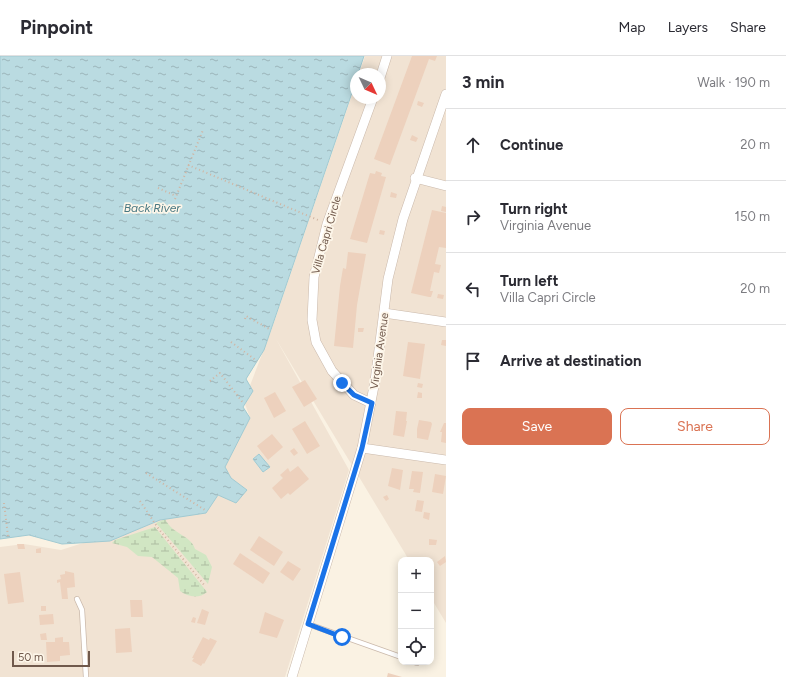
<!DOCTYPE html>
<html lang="en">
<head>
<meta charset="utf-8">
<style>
  :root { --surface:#fff; --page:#f2f2f3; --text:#2b2b33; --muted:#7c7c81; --line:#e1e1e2; --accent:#da7353 }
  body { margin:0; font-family:Figtree,sans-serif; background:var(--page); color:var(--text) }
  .controls { position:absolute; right:12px; bottom:12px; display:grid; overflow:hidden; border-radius:8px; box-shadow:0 2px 10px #0003 }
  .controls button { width:36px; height:36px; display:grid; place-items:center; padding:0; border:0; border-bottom:1px solid var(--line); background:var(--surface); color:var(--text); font:20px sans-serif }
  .compass { position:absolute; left:350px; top:12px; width:36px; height:36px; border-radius:50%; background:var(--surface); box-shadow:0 2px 10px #0003; rotate:134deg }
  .scale { position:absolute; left:12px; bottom:10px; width:78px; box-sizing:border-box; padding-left:4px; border:2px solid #70594c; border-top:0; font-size:11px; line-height:14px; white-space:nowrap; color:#70594c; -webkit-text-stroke:3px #fdf6e9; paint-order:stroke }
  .stop { position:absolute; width:12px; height:12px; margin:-9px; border:3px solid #1a73e8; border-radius:50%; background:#fff }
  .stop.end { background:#1a73e8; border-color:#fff; box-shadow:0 1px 4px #0008 }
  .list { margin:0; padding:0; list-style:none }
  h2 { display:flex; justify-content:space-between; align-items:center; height:52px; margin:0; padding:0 16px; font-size:17px }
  h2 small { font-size:13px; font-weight:400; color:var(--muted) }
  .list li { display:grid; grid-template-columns:26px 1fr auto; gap:12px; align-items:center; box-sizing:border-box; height:72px; padding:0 16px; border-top:1px solid var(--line) }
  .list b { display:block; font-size:15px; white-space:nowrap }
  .list p { margin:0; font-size:13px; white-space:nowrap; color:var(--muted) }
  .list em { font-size:13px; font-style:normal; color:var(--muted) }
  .actions { display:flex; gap:8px; padding:12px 16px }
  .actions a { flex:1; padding:9px 0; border:1px solid var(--accent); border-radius:8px; text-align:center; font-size:14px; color:var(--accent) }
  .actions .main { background:var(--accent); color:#fff }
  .icon { flex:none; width:22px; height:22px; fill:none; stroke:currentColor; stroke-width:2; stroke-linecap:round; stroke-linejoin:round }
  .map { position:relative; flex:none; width:446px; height:621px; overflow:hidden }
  header { display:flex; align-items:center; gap:24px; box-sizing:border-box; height:56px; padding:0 20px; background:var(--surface); border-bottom:1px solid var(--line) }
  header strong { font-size:19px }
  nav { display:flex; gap:22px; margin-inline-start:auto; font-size:14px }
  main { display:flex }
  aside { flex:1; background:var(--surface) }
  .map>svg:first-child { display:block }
  .residential { fill:#f1e3d3 }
  .wetland { fill:url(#wetland-marsh) }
  .water { fill:url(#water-ripples); stroke:#a1cad2 }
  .building { fill:#edd1bd }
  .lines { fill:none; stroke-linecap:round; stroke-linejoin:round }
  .lane-casing { stroke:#cab9ab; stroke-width:6 }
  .street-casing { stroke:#cab9ab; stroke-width:10 }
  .path { stroke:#d1b4a1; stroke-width:2; stroke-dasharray:1 3; stroke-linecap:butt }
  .lane { stroke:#fff; stroke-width:4.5 }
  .street { stroke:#fff; stroke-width:9 }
  .route { stroke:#1a73e8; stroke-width:5 }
  .labels { text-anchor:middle; stroke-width:3.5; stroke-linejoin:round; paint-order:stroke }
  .street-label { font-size:11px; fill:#70594c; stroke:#fdf6e9 }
  .water-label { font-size:12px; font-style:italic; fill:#477781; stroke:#fdf6e9 }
</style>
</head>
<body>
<header>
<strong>Pinpoint</strong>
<nav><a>Map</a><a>Layers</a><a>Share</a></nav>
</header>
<main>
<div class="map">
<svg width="446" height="621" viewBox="0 0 446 621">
  <defs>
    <pattern id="wetland-marsh" width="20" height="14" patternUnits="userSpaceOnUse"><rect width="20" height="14" fill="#d1e6c3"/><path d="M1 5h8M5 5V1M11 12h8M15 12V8" fill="none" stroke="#aebda1"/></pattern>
    <pattern id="water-ripples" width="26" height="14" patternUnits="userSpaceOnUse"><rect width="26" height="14" fill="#badbe1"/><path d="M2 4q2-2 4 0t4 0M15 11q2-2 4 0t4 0" fill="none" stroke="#9cb5b9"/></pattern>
  </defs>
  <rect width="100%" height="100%" fill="#faf2e3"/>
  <polygon class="residential" points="365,0 446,0 446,567 431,542 431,504 409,504 276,283 349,414 285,621 0,621 0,491 24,488 61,494 152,465 218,439 236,447 247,434 231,422 225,411 250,362 244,345 271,275 356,27 356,42 380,42 380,18 359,18"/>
  <g class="wetland">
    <path d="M165 463C173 479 191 479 195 493L206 499 212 511 208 528 156 467Z"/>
    <path d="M155 471 207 536C199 543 188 541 180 535L178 522 152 501 138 500 127 491 112 487 115 484Z"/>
  </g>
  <g class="water">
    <polygon points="0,0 364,0 358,18 356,18 356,25 264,294 246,323 253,335 243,351 250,362 225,411 231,422 247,434 236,447 218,439 206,457 160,464 110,485 62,488 29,479 0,483"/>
    <polygon points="259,398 270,411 263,416 253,403"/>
  </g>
  <g class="building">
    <polygon points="412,0 437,0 435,5 429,3 390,109 374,103"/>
    <polygon points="418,45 424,47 422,51 417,49"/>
    <polygon points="412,79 418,82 416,86 410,84"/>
    <polygon points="376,115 382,117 381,120 386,121 367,187 350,183 370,117 375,118"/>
    <polygon points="391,136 397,138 396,142 390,141"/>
    <polygon points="442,150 446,151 446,156 441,155"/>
    <polygon points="432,154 446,157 446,192 439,191 435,208 441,209 439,217 434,216 430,235 433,235 431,241 429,241 411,237"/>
    <polygon points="380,174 385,175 384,179 379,178"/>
    <polygon points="348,196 366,198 357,249 353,292 334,290 340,230 343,212 346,213"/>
    <polygon points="438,238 444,239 443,243 437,242"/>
    <polygon points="358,272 364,272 363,276 358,276"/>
    <polygon points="442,284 446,284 446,290 441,289"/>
    <polygon points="408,286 425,288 420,323 403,320"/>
    <polygon points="305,324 317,343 304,351 292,331"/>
    <polygon points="418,327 423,328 422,332 417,331"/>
    <polygon points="275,336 286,355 274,362 264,342"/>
    <polygon points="418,336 422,337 422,342 417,342"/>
    <polygon points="396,355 407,356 406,365 407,365 404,381 393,379"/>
    <polygon points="419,364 431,366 432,368 428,384 417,382 417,373"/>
    <polygon points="305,365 320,390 307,398 292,373"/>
    <polygon points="444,367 446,367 446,387 441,386 442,376 440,376"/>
    <polygon points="272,378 283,391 268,404 257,390"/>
    <polygon points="294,392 298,397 294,400 290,395"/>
    <polygon points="298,410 309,423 290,439 288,437 281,443 272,432 283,422 280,419 288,412 290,416"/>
    <polygon points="392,412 403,414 400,434 388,430"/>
    <polygon points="412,415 423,416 420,437 413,436 414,433 409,433"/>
    <polygon points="435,418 446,420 443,438 432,436"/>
    <polygon points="387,439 389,443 386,445 383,441"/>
    <polygon points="417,444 424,445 422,456 415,455"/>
    <polygon points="424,456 430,457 429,464 423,462"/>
    <polygon points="259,480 283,496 274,510 250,494"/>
    <polygon points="429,483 437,484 436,489 429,489"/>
    <polygon points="17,488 24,488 25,493 18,493"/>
    <polygon points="41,492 41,497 36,497 36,493"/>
    <polygon points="240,497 270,517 263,528 233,508"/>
    <polygon points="445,500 446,506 440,510 437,506"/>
    <polygon points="288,505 301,513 293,525 280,516"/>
    <polygon points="65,515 74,517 75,531 67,532 68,543 62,543 60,526 57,527 57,524 61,523 60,519 65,518"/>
    <polygon points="20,516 24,546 8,548 4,518"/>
    <polygon points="130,544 142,544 143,561 131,561"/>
    <rect x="41" y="550" width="5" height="5"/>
    <polygon points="202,553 209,556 205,569 197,567"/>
    <polygon points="265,556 284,564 277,582 259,577"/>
    <polygon points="53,558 54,568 40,569 39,559"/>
    <polygon points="193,561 196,562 195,567 191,566"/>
    <polygon points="130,572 132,596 116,597 115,573"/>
    <polygon points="46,577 47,584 41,584 40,578"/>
    <polygon points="63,581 63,586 69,586 70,599 60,600 60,605 47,606 46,586 55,586 55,582"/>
    <polygon points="203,581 209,584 210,582 217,585 204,608 203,607 201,610 192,605 194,602 192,602"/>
    <polygon points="388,617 402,621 387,621"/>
  </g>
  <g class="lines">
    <defs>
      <g id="lane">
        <polyline points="77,543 82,554 86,621"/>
        <polyline points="308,568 401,601"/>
        <polyline points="414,606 417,607"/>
      </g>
      <g id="street">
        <polyline points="380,22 387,0"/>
        <polyline points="415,122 446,130"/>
        <polyline points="384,257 446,266"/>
        <polyline points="371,347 354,339 332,315 316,286 312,264 314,221 327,168 373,42"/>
        <polyline points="362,392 446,404"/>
        <polyline points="292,621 362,392 375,325 388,223 403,163 446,38"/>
      </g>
    </defs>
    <use href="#lane" class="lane-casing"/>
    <use href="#street" class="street-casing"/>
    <g class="path">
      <polyline points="188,109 318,164"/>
      <polyline points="158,132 176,140"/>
      <polyline points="175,143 203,74"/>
      <polyline points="245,263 246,260 271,274"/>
      <polyline points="231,286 257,305"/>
      <polyline points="210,325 220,317 244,348"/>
      <polyline points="146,417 205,454"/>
      <polyline points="140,445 158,472 205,530"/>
      <polyline points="4,447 8,480"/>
    </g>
    <use href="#lane" class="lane"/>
    <use href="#street" class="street"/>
  </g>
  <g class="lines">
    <polyline class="route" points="342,327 354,339 372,347 362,392 308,568 342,581"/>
  </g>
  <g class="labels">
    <g class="street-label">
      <text transform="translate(326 179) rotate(-74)" y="4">Villa Capri Circle</text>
      <text transform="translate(379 295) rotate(-82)" y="4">Virginia Avenue</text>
    </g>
    <g class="water-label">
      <text x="152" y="156">Back River</text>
    </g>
  </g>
</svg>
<div class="controls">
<button>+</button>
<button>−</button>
<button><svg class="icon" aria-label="locate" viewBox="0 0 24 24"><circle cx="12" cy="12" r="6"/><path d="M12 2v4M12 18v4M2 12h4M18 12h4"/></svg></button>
</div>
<svg class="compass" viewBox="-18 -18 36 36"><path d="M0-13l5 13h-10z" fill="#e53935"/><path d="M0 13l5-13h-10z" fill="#7c7c81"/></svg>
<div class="scale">50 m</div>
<div class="stop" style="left:342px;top:581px"></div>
<div class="stop end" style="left:342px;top:327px"></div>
</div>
<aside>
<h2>3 min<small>Walk · 190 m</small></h2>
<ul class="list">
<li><svg class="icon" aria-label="ahead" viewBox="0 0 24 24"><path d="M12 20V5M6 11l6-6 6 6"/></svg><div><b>Continue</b></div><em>20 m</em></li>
<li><svg class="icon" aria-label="right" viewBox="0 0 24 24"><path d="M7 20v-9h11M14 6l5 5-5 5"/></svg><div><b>Turn right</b><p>Virginia Avenue</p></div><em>150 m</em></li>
<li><svg class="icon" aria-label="left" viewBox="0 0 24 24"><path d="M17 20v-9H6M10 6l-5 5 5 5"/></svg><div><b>Turn left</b><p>Villa Capri Circle</p></div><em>20 m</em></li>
<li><svg class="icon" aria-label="arrive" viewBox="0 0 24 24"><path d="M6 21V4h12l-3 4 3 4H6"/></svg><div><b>Arrive at destination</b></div></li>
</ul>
<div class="actions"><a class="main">Save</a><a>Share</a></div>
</aside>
</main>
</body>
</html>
